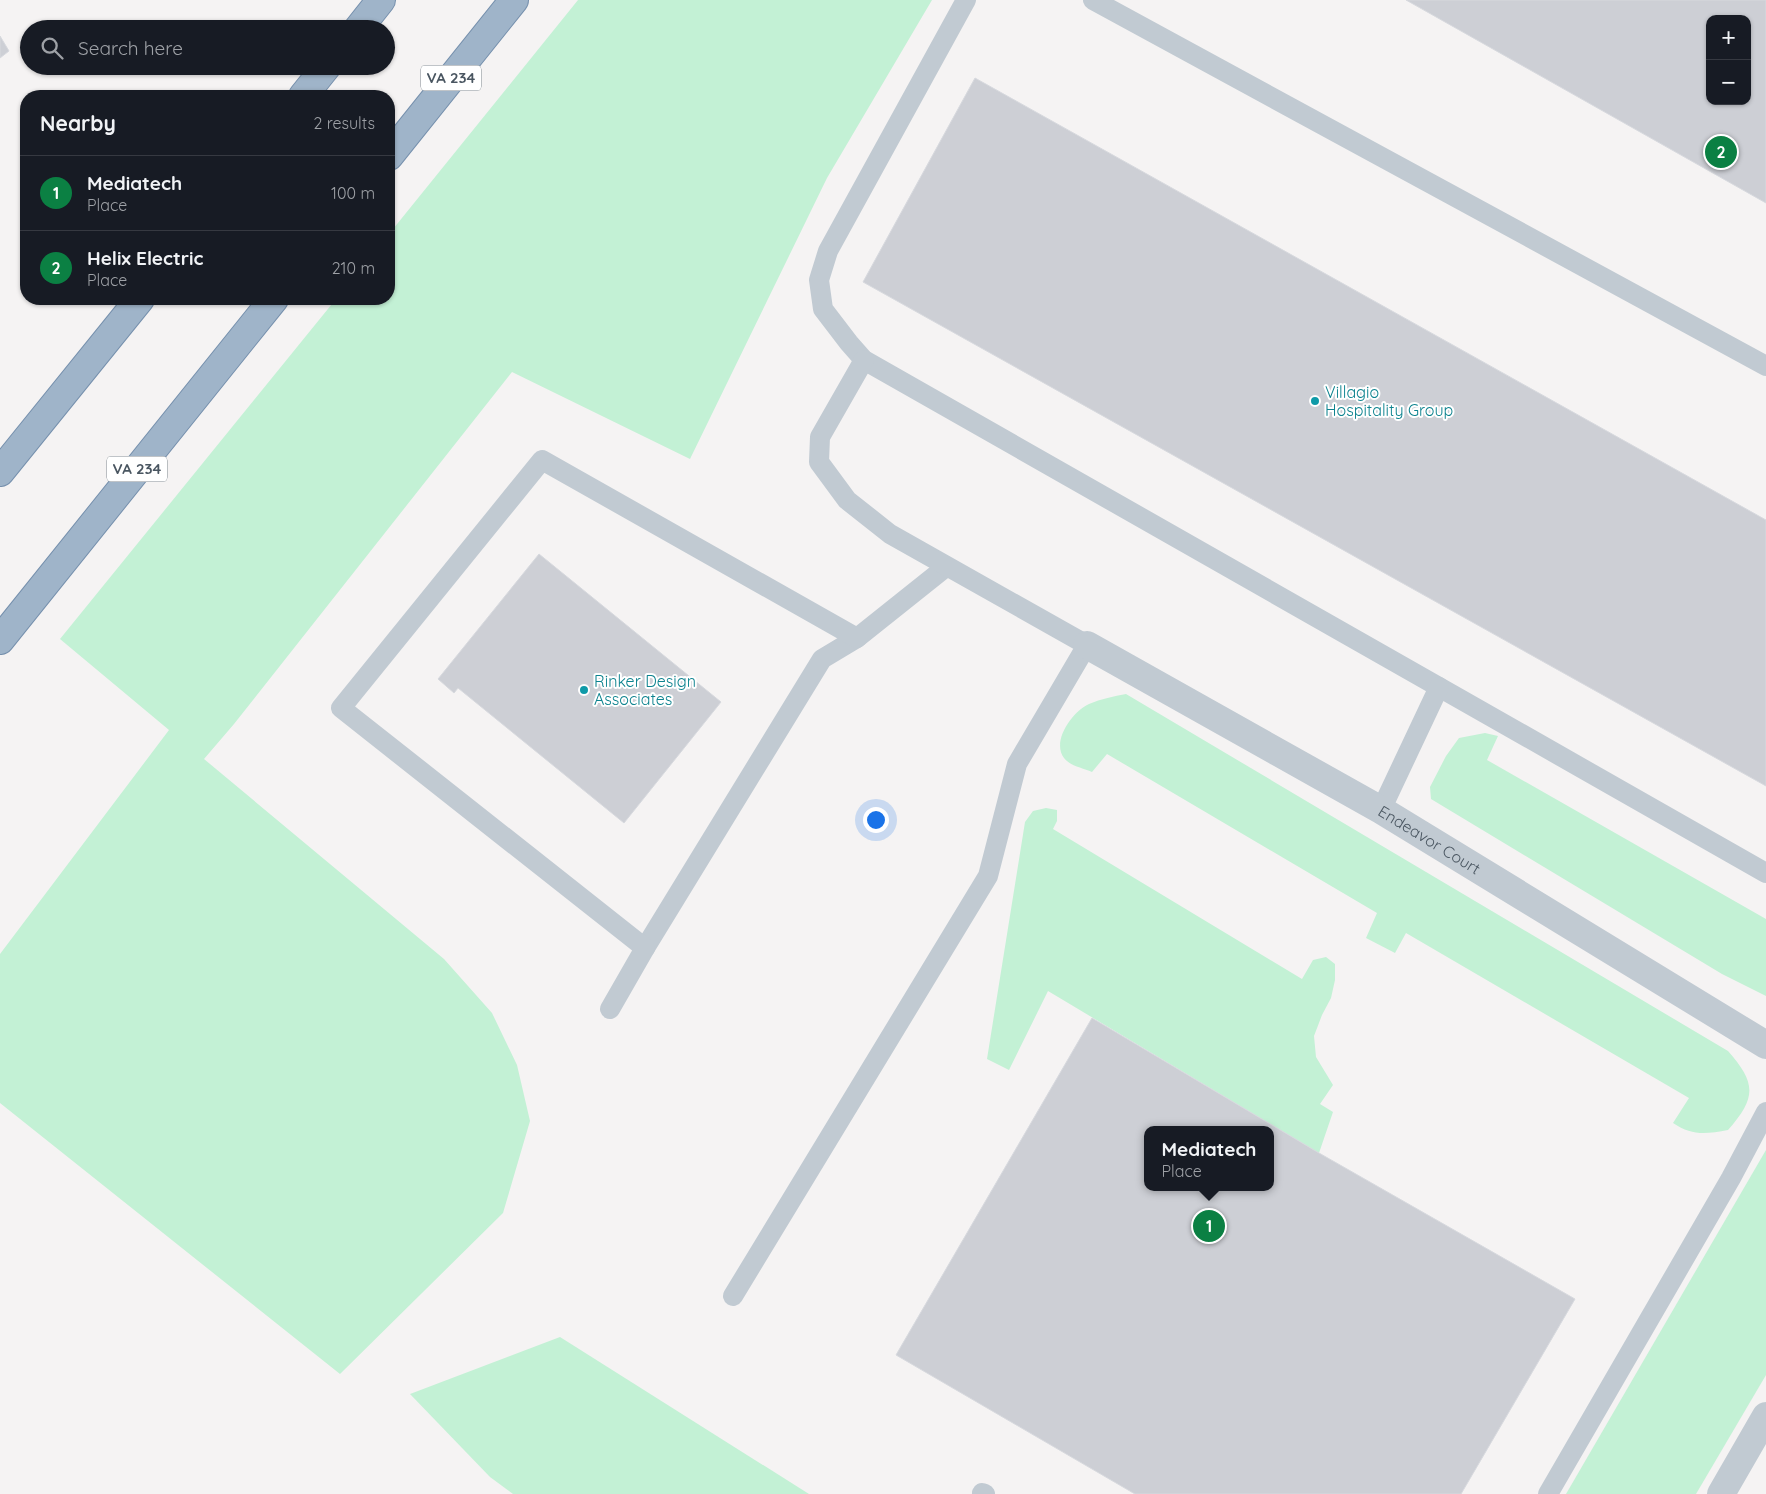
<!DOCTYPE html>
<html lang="en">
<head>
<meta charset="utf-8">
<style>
  :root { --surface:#171b24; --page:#242831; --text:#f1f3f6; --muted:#9ea1a6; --line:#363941; --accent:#0b8043 }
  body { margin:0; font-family:Quicksand,sans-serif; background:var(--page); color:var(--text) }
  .controls { position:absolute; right:15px; top:15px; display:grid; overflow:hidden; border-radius:10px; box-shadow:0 1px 4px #0004 }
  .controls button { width:45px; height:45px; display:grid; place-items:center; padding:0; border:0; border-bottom:1px solid var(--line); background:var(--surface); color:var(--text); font:25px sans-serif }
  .you { position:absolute; left:875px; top:819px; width:18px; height:18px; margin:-12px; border:4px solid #fff; border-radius:50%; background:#1a73e8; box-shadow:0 0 0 8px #1a73e833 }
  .badge { display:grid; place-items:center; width:32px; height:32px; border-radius:50%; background:var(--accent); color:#fff; font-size:16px; font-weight:700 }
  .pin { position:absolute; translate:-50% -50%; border:2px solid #fff; box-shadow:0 1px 5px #0006 }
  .popup { position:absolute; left:1144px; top:1126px; width:130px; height:65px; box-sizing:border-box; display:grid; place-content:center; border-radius:10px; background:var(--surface); filter:drop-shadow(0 1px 4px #0005); font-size:16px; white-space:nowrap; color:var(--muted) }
  .popup b { font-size:19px; color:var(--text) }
  .popup::after { content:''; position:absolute; left:50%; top:100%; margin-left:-10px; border:10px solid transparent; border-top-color:var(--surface) }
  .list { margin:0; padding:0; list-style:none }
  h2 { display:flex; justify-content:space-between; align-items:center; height:65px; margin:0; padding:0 20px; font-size:21px }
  h2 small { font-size:16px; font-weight:400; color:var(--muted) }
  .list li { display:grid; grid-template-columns:32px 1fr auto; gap:15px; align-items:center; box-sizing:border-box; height:75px; padding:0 20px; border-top:1px solid var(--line) }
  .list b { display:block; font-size:19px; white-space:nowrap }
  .list p { margin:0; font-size:16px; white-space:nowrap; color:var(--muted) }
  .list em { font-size:16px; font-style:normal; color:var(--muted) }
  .icon { flex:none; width:28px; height:28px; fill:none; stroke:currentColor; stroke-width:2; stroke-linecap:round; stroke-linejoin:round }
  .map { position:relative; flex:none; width:1766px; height:1494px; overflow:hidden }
  .search { position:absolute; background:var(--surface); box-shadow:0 1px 4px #0004; left:20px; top:20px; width:375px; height:55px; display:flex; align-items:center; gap:12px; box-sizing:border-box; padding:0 18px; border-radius:28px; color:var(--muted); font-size:19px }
  .panel { position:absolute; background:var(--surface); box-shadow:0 1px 4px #0004; left:20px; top:90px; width:375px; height:215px; border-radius:20px }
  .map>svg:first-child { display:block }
  .green { fill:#c3f1d5 }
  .building { fill:#cdcfd5; stroke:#d7d9de; fill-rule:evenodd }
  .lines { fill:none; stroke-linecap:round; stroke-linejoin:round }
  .trunk-casing { stroke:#7690ad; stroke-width:30 }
  .service { stroke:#c1cad2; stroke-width:20 }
  .minor { stroke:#c1cad2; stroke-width:28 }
  .tertiary { stroke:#c1cad2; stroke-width:28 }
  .trunk { stroke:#9fb4c9; stroke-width:28 }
  .culture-dot { fill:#0f9aa8; stroke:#fff; stroke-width:2 }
  .labels { text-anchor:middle; stroke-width:4; stroke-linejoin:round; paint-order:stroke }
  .shield { fill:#fff; stroke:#808990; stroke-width:1 }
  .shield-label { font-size:15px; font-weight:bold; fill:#4a5661 }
  .culture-label { font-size:16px; fill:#0d838f; stroke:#fff; text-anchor:start }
  .street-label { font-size:16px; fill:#4a5661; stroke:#fff }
</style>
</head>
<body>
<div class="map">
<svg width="1766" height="1494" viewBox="0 0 1766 1494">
  <rect width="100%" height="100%" fill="#f5f3f3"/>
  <g class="green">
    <polygon points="578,0 932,0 827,178 690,459 512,372 234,724 204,759 444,959 492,1013 517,1065 530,1121 503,1213 340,1374 0,1103 0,954 169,730 60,639 336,299 389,299 389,234"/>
    <path d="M1126 694 1728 1051C1756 1083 1757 1097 1728 1130 1706 1134 1692 1136 1673 1123L1689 1098 1406 933 1395 953 1366 938 1377 913 1107 754 1092 772C1083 768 1070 766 1064 758 1051 741 1073 711 1089 704 1101 699 1114 696 1126 694Z"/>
    <polygon points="1485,733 1498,736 1487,760 1766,919 1766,996 1722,974 1431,799 1430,787 1446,756 1459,738"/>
    <polygon points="1046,808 1057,810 1057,821 1053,829 1302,979 1313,960 1326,957 1335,964 1335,980 1331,998 1322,1015 1314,1036 1316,1057 1333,1085 1320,1104 1333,1112 1319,1153 1048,991 1009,1070 987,1059 1025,822 1033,811"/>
    <polygon points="1766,1150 1766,1375 1696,1494 1566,1494"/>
    <polygon points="560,1337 809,1494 513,1494 490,1477 410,1394"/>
  </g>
  <g class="building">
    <path d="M1406 0H1766V203ZM1710 19H1747V101H1710Z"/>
    <polygon points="0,36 9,51 0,58"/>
    <polygon points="975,78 1766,520 1766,786 863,282"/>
    <polygon points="539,554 721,702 624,823 458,688 454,693 438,679"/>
    <path d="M1092 1018 1319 1153 1575 1299 1461 1494H1135L896 1355ZM1148 1130H1270V1187H1148Z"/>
  </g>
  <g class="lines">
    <defs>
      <g id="trunk">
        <polyline points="358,29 381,0"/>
        <polyline points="303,96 327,66"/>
        <polyline points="389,156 514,0"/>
        <polyline points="0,472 140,299"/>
        <polyline points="0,640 274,299"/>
      </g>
    </defs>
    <use href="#trunk" class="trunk-casing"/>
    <g class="service">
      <polyline points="966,0 828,251 819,280 823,309 849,343 864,360 1766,873"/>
      <polyline points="1093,0 1766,366"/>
      <polyline points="1381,810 1439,687"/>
      <polyline points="645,948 822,659 857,638"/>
      <polyline points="610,1009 645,948 341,708 542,460 857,638 946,567"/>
      <polyline points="733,1296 988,876 1017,764 1087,645 890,534 847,500 819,462 820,437 864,360"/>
      <polyline points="982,1493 985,1494"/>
      <polyline points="1548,1494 1731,1178 1766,1112"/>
    </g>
    <path class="minor" id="s1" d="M1087 645 1381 810 1766 1045"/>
    <polyline class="tertiary" points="1721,1494 1766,1416"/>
    <use href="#trunk" class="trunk"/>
  </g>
  <g class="culture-dot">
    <circle cx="1315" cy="401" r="5"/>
    <circle cx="584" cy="690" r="5"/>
  </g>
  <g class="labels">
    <g class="shield">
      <rect x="421" y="65.5" width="60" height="25" rx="4"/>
      <rect x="107" y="456.5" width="60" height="25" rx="4"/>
    </g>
    <g class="shield-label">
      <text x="451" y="83">VA 234</text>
      <text x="137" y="474">VA 234</text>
    </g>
    <g class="culture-label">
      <text x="1325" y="398">Villagio<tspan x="1325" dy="18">Hospitality Group</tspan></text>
      <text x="594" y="687">Rinker Design<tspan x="594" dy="18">Associates</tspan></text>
    </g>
    <g class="street-label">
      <text dy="6" stroke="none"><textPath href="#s1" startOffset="394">Endeavor Court</textPath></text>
    </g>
  </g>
</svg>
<div class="controls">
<button>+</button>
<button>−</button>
</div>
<div class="you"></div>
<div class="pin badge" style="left:1209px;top:1226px">1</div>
<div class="popup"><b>Mediatech</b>Place</div>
<div class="pin badge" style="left:1721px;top:152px">2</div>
<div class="search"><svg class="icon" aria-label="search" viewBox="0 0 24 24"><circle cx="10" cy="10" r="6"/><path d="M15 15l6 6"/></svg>Search here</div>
<section class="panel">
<h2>Nearby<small>2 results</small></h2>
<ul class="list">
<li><span class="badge">1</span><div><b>Mediatech</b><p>Place</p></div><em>100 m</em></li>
<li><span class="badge">2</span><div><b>Helix Electric</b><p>Place</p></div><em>210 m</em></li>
</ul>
</section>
</div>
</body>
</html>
